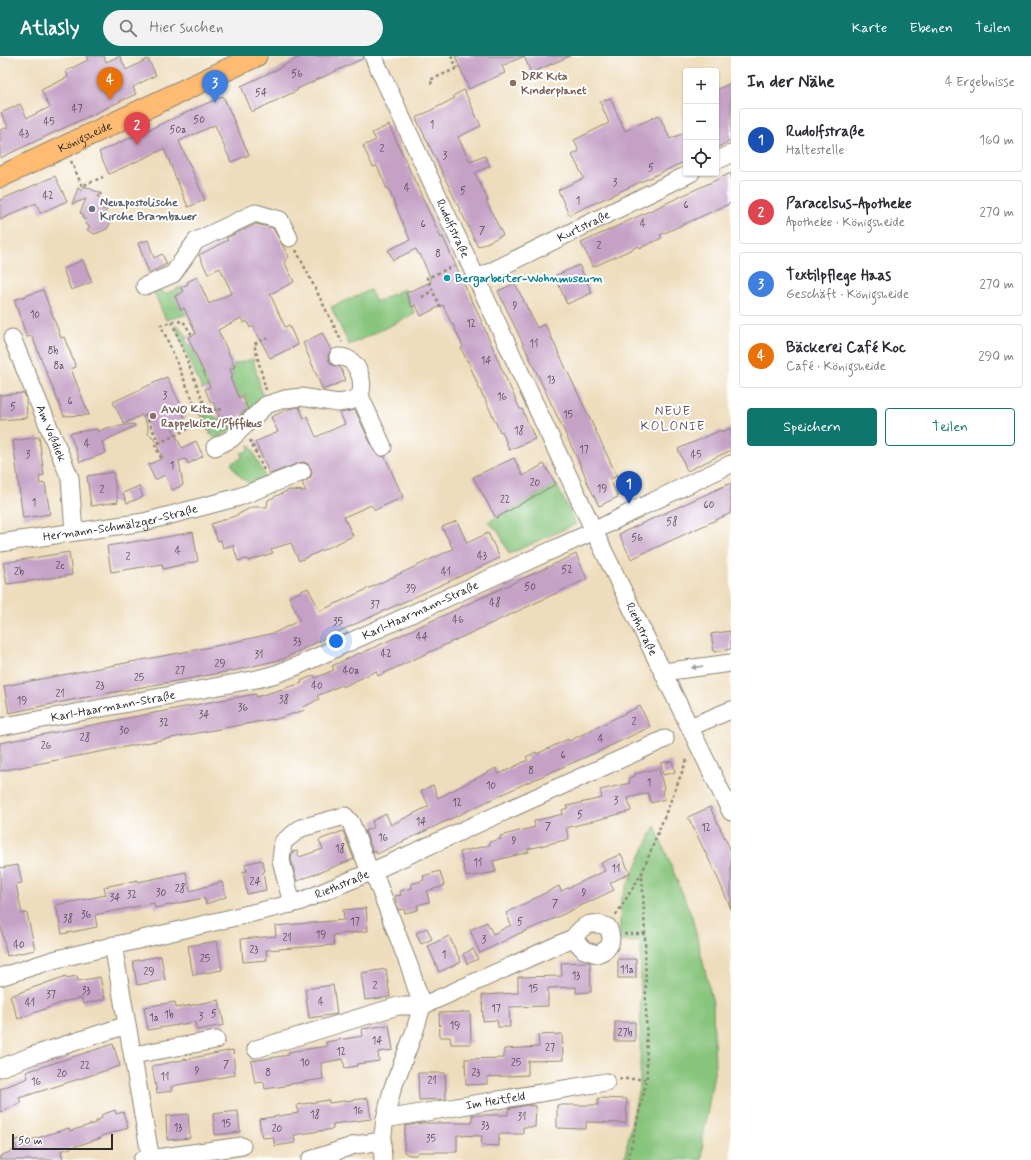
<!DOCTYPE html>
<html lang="de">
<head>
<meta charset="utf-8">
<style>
  :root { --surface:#fff; --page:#f2f2f3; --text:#2b2b33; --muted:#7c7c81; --line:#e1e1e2; --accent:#0f766e }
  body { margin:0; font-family:Mynerve,sans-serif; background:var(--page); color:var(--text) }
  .controls { position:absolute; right:12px; top:12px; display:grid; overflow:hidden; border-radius:4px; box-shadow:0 1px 3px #0004 }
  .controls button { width:36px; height:36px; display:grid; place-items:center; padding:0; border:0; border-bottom:1px solid var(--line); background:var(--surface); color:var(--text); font:20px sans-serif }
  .scale { position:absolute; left:12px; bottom:10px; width:101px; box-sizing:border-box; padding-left:4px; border:2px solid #2b2b2b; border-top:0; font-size:11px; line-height:14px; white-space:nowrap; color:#2b2b2b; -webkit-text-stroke:3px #fff; paint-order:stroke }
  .you { position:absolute; left:336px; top:585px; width:14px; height:14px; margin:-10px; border:3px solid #fff; border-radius:50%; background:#1a73e8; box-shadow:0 0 0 6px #1a73e833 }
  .badge { display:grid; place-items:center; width:26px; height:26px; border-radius:50%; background:var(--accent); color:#fff; font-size:13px; font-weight:700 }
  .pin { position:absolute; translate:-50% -33px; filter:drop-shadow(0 1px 2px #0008) }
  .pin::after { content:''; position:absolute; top:21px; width:14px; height:12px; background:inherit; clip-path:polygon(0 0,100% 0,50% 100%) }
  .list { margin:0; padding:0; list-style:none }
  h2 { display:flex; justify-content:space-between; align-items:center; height:52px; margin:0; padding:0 16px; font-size:17px }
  h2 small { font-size:13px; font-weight:400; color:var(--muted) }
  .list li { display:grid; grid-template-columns:26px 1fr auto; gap:12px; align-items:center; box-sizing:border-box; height:64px; margin:0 8px 8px; padding:0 8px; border:1px solid var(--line); border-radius:4px }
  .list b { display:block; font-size:15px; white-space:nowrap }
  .list p { margin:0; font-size:13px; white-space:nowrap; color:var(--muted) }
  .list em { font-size:13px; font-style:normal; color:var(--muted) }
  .actions { display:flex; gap:8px; padding:12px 16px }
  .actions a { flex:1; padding:9px 0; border:1px solid var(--accent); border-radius:4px; text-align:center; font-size:14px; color:var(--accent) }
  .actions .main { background:var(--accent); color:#fff }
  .icon { flex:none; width:22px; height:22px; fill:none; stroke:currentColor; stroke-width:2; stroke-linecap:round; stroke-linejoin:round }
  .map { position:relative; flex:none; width:731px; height:1104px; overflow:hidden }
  header { display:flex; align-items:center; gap:24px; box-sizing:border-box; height:56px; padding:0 20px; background:var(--accent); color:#fff }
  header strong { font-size:19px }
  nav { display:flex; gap:22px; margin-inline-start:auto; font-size:14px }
  .search { width:280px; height:36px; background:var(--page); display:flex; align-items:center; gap:10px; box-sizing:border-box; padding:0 14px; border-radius:22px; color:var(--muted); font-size:15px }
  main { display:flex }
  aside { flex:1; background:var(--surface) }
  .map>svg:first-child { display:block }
  .green { fill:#87c47b; stroke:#597853 }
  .building { fill:#c5a1c6 }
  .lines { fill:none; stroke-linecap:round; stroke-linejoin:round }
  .minor-casing { stroke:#8c8474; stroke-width:19 }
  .major-casing { stroke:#8c8474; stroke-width:23 }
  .path { stroke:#8c8474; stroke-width:2.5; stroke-dasharray:3 3; stroke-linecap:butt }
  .minor { stroke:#fff; stroke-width:17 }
  .major { stroke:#ffbb71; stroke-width:21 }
  .oneway { fill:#a0a0a0 }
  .education-dot { fill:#8d6e63; stroke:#fff; stroke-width:1.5 }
  .worship-dot { fill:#6b7280; stroke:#fff; stroke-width:1.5 }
  .culture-dot { fill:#0f9aa8; stroke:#fff; stroke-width:1.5 }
  .labels { text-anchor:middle; stroke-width:4; stroke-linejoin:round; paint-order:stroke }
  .number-label { font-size:10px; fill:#524852 }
  .education-label { font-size:12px; font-weight:bold; fill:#785e54; stroke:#fff; text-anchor:start }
  .street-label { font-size:12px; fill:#2b2b2b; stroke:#fff }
  .worship-label { font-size:12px; font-weight:bold; fill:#5b616d; stroke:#fff; text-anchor:start }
  .culture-label { font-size:12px; font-weight:bold; fill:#0d838f; stroke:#fff; text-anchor:start }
  .neighbourhood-label { font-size:13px; letter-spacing:1px; fill:#615461; stroke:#fff }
</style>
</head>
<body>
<header>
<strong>Atlasly</strong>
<div class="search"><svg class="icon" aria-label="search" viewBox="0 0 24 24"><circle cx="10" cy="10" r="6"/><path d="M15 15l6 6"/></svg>Hier suchen</div>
<nav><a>Karte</a><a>Ebenen</a><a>Teilen</a></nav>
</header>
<main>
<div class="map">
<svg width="731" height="1104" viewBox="0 0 731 1104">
  <rect width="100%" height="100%" fill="#fff"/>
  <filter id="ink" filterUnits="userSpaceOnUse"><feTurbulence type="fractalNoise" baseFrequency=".025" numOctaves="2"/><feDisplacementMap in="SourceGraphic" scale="8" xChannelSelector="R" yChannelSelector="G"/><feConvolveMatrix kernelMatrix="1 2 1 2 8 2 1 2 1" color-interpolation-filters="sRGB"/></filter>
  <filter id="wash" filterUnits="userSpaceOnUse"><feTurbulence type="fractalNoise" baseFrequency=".012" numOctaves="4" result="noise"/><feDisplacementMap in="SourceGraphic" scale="16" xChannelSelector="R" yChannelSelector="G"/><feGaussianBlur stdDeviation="0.9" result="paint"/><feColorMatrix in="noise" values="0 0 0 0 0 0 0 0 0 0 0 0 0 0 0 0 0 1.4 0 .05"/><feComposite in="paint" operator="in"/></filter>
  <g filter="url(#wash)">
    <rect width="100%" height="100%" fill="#eeddbc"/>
    <g class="green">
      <polygon points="181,231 183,236 175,240 181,253 190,250 193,257 166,264 153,234 157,232 165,238"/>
      <polygon points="404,233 415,258 349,289 331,251 370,234 376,246"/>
      <polygon points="175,270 178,270 188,281 185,283 189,290 191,289 207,323 212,330 202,333"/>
      <polygon points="253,303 263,341 241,369 216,382 212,380 202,361 209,358 220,363 222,367 225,365 228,371 245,363 243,357 248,354 245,347 248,346 245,339 239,342 230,322 233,320 230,313 235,311 234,308"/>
      <path d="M250 389 268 427C247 431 241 424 231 407L242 402 241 397 249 394 248 390Z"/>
      <polygon points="556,428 576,468 509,498 499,476 488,466"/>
      <polygon points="655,770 692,861 713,947 715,1012 703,1082 702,1104 624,1104 640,1027 641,886 619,885 621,843"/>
    </g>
    <g id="blocks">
      <g class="building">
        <polygon points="86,0 104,0 106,6 120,0 126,14 148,3 156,19 133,31 136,38 0,102 0,74 8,71 1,57 20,48 27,62 50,51 41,34 68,21 66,15 88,4"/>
        <polygon points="302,0 363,0 364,2 297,33 298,34 252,56 241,30 280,12 280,11"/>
        <polygon points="455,0 570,0 531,17 524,0 502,10 505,17 469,33"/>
        <polygon points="731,27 731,85 716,92 716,34"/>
        <polygon points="464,34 481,70 458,81 470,106 485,100 490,110 475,117 488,144 486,145 503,179 478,191 416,62 455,42 453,40"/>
        <polygon points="223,40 249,99 231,106 215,69 179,85 205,144 188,151 164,93 109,118 99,96"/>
        <polygon points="610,42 625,75 659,59 670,83 686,76 686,105 569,159 558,134 584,122 572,99 579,95 574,84 609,67 600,46"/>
        <polygon points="389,69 441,182 443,181 472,246 473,246 504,318 520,353 522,353 535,383 509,394 502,375 500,376 484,341 483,341 468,305 467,305 461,292 463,291 453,268 452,269 443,249 421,260 416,249 412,251 406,237 431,226 430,223 431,223 420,198 419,199 416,193 393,204 388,194 410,184 388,132 387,133 377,110 373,111 363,90 376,84 372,77"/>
        <polygon points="731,117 731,147 660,179 662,182 640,192 639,190 593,211 581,187"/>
        <polygon points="55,120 67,145 40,157 36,147 0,164 0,144"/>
        <polygon points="84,130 102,138 99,139 98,141 102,143 100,147 105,149 102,153 107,154 104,158 109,160 107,164 111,166 107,173 95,178 87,174 90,170 85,168 87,164 83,163 83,158 80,157 86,143 72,148 78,132 82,135"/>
        <polygon points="256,168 273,172 289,201 284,205 294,226 270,238 285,271 289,269 298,289 270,302 253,270 250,272 247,265 244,267 241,262 218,274 235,311 230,313 233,321 230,322 239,342 242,340 248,353 228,371 225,365 222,367 213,346 211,347 205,333 210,331 188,281 196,278 184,252 181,254 175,240 183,236 181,231 188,228 187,226 197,221 209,248 232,237 220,212 208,218 199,199 228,184 226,182"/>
        <polygon points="148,184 154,202 162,198 167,208 149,217 138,187"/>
        <polygon points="83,204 92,226 71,234 63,213"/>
        <polygon points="579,209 592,237 567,248 555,220"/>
        <polygon points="515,227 537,272 545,268 617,420 610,423 618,441 599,450 585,422 586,421 498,235"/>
        <polygon points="43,234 61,282 64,281 76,311 71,313 89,359 64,360 32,280 27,281 14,244"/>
        <polygon points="322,277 331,294 328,300 329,305 332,309 340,311 346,324 323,334 303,287"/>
        <polygon points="167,321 181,349 179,350 185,362 171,369 182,392 196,385 203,400 188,408 186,403 179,405 183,429 172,434 165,419 155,424 148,409 163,402 153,381 148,378 148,371 142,359 124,368 113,346"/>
        <polygon points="24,337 26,342 27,362 0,364 0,339"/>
        <polygon points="299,351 304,362 307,360 316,381 345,368 340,357 355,354 374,395 378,399 385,401 403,441 375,454 371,449 344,461 353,480 299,505 291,487 271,493 273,497 248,505 247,503 238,505 233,489 223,492 221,484 218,485 211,468 235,460 252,451 267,451 268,444 289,434 306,435 302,427 310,422 312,418 311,413 308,408 304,406 299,407 270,418 255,386 278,376 271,361 289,353"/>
        <polygon points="134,368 135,370 102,386 106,397 80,406 70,377 97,373 98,376 106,372"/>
        <polygon points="731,372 731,394 687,415 678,393 721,374 722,376"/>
        <polygon points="39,381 44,419 39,421 40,428 45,427 50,458 23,462 13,385"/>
        <polygon points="514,402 523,420 544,408 556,428 496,462 473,421"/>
        <polygon points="113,416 118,446 91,450 87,420"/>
        <polygon points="731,427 731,457 631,503 619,478"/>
        <polygon points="139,430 143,441 127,447 123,437"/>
        <polygon points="457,465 467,487 488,477 500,502 329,580 283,603 237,614 76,643 9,657 4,630 221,589 274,577 300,564 289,541 308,532 320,555 453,493 442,471"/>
        <polygon points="193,476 198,505 163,513 162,508 111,516 107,490 145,484 145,485"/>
        <polygon points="69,496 72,519 7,528 3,507"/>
        <polygon points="576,498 587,523 378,620 376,615 343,631 342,629 317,640 319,643 304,651 305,654 273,664 273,663 203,676 0,715 0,687 216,645 256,638 256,641 302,627 301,625 314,619 315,622 334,614 332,610 359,597 360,598"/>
        <polygon points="730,575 731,593 714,596 711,578"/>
        <polygon points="640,650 650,671 595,697 524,728 377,798 375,795 373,796 365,775 374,771 372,765 386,758 391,769 429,750 421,735 433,729 438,742 496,712 499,718 528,704 526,701 536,696 537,698 568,683 569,685"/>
        <polygon points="672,705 675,716 663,719 661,707"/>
        <polygon points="659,712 664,733 662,734 665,743 651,747 648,737 628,742 631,755 566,772 569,783 528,793 529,796 493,805 496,816 466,821 460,796 490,789 489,786 501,783 500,780 535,771 534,765 563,758 562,754 568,752 567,750 602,742 600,734 630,727 629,722 635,720 634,718"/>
        <polygon points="710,751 731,795 731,853 716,818 688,761"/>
        <polygon points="343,775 354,803 297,825 291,803 292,796 297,795 299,801 323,793 319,784"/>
        <polygon points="621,798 630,817 610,827 614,834 551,864 516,879 480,897 470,874 487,866 493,878 511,869 506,857 559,830 561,835 605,815 601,807"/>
        <polygon points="262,804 265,815 263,816 266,834 247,838 243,816 247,815 245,808"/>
        <polygon points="18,809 22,827 16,828 22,858 27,857 35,894 7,900 0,866 0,812"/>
        <polygon points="440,815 444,830 427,835 429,846 417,849 418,854 405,857 404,853 398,854 395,840 401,839 400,835 412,832 411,828 424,824 423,820"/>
        <polygon points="186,816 190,835 222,826 226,841 206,848 204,842 155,852 154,847 95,859 97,871 62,878 56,849 106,839 104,831 138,824 138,826"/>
        <polygon points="366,852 368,875 333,879 334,889 266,894 267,904 243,906 241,883 276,880 275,870 344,864 343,854"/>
        <polygon points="427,872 432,883 421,888 416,877"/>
        <polygon points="449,880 461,906 439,916 428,890"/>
        <polygon points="217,885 222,914 193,919 188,890"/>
        <polygon points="473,893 478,903 467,908 463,898"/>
        <polygon points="161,900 165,924 137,929 133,905"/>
        <rect x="618" y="903" width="18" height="19"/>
        <polygon points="588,906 590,906 591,936 576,937 576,931 548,932 548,950 509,951 510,971 498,971 497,964 483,965 482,939 518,937 518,921 562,920 561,907"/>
        <polygon points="386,913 390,941 365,944 361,917"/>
        <polygon points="66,920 66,922 77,920 78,925 100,921 105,943 83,948 82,942 66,945 18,963 10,940"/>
        <polygon points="333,929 337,958 309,962 305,933"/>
        <polygon points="219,944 224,969 197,974 195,966 148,974 144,951 175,946 176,952"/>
        <polygon points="470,956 471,988 451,988 450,981 440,981 439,957"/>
        <rect x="615" y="966" width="20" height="19"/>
        <polygon points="389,969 393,994 378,996 379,1005 357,1008 357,1010 345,1012 343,1003 321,1007 323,1023 284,1029 285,1030 265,1033 264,1026 255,1027 251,1005 289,999 288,996 327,990 326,986 363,980 362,973"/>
        <polygon points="562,978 563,1004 528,1005 528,1019 487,1021 487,1028 466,1029 465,1003 504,1002 504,993 539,991 538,979"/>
        <polygon points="113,988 120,1010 19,1042 21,1047 0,1056 0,1033 28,1022 26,1016"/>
        <polygon points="233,994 235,1019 177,1029 171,1031 172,1035 157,1037 152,1010"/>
        <polygon points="418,1017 445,1017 446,1043 419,1044"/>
        <polygon points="368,1042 371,1063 333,1068 333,1073 294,1079 295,1087 275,1090 273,1081 262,1082 259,1063 298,1057 297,1049 329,1044 329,1047"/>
        <polygon points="598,1042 627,1043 626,1067 586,1066 586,1073 557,1072 557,1049 598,1049"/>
        <polygon points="526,1049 536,1050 535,1071 523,1071 523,1078 499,1078 499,1090 481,1089 482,1080 457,1079 457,1096 419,1096 416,1099 409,1099 404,1096 405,1070 422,1067 472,1067 472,1059 508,1059 508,1053"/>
        <polygon points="115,1054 116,1058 123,1056 128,1072 101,1080 101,1082 61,1095 63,1104 0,1104 0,1100 17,1093 14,1085 25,1081 27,1085 69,1072 70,1075 96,1067 96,1065 102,1062 101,1059"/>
        <polygon points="238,1055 240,1076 215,1079 213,1058"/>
        <polygon points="188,1058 190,1082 167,1084 166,1060"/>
      </g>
    </g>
  </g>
  <g filter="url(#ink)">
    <use href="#blocks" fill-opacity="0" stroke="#8c8474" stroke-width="1"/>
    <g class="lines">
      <defs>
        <g id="minor">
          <path id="s1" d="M373 0 594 475 731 756"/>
          <polyline points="716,105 731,98"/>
          <path id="s2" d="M476 223 691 117"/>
          <polyline points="145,230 173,218 196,185 255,157 280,164 289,182"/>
          <path id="s3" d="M12 282 70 422 74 476"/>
          <polyline points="360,340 383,391"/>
          <path d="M215 391 231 383 266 349 285 343 301 341 338 347 351 345 360 340C365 324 357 300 338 301"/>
          <path id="s4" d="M0 487 144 466 239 441 302 416"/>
          <polyline points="663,616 731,607"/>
          <path id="s5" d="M0 671 257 623 276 618 297 610 594 475 631 456 731 408"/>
          <polyline points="690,671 731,654"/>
          <polyline points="373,815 410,912 422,950 415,974 392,1034 385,1063 382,1085 383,1104"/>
          <polyline points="292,848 281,804 283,786 301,772 345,760 351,767 370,816"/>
          <polyline points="113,889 151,1104"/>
          <path id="s6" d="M0 921 53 904 299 846 373 815 665 683"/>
          <path d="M256 993 398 950H422L573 882C584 868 591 864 608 871 614 885 611 893 597 898L584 894 573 882"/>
          <polyline points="133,999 216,984"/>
          <polyline points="0,1012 31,1000 127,969"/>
          <path id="s7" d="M385 1063 606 1026"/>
          <polyline points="142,1104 242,1090"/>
          <polyline points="310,1104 355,1089 382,1085"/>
        </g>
        <g id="major">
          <path id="s8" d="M0 121 256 0"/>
        </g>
      </defs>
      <use href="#minor" class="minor-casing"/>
      <use href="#major" class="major-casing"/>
      <g class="path">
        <polyline points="451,0 457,12"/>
        <polyline points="432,28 430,24 460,11"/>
        <polyline points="71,105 82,130 103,121"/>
        <polyline points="296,194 342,286"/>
        <polyline points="422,241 432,235"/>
        <polyline points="440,251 427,222 454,210"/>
        <polyline points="172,266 183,265 192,279"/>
        <polyline points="266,334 254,288 267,282"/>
        <polyline points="207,355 223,353"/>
        <polyline points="145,358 159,387"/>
        <polyline points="199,359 207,355 172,266 161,269 199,359 208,378"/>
        <polyline points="250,384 265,416"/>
        <polyline points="161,402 155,389 202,366"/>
        <polyline points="616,859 642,817"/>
        <polyline points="624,878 645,878"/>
        <polyline points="619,1023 647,1023"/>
        <polyline points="628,1104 647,1023 645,878 642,817 688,701"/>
      </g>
      <use href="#minor" class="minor"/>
      <use href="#major" class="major"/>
    </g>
    <defs><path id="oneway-solid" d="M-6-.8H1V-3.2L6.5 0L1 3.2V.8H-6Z"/></defs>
    <use class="oneway" href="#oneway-solid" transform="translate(697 611) rotate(172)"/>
  </g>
  <g class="education-dot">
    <circle cx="513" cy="27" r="4"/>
    <circle cx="153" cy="360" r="4"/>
  </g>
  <circle class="worship-dot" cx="92" cy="153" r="4"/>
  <circle class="culture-dot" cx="447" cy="222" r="4"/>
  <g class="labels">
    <g class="number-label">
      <text x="297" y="21">56</text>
      <text x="261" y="40">54</text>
      <text x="77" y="56">47</text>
      <text x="199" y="67">50</text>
      <text x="49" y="69">45</text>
      <text x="432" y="72">1</text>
      <text x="178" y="77">50a</text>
      <text x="24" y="81">43</text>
      <text x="382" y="96">2</text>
      <text x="445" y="103">3</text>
      <text x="651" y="115">5</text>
      <text x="615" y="130">3</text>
      <text x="407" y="135">4</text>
      <text x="463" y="138">5</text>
      <text x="48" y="143">42</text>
      <text x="578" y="148">1</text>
      <text x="686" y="152">6</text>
      <text x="423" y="171">6</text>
      <text x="643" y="171">4</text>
      <text x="482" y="178">7</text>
      <text x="599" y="193">2</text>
      <text x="438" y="201">8</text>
      <text x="515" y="253">9</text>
      <text x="35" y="262">10</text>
      <text x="471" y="271">12</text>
      <text x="534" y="291">11</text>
      <text x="53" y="298">8b</text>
      <text x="486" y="308">14</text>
      <text x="59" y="313">8a</text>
      <text x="551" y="327">13</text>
      <text x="165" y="343">3</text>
      <text x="502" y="344">16</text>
      <text x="70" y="348">6</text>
      <text x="13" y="354">5</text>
      <text x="568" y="362">15</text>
      <text x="519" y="378">18</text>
      <text x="87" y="391">4</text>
      <text x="584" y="397">17</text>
      <text x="28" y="402">3</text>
      <text x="696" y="402">45</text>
      <text x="172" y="413">1</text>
      <text x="535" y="430">20</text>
      <text x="602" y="436">19</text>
      <text x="102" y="437">2</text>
      <text x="505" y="447">22</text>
      <text x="34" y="450">1</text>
      <text x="709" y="452">60</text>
      <text x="672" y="469">58</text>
      <text x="637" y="485">56</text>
      <text x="178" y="498">4</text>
      <text x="482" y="503">43</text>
      <text x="128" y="504">2</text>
      <text x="60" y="513">2c</text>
      <text x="567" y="517">52</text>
      <text x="19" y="519">2b</text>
      <text x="446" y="519">41</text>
      <text x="530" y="534">50</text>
      <text x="411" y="536">39</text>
      <text x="495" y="550">48</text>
      <text x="375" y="552">37</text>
      <text x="458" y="567">46</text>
      <text x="338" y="569">35</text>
      <text x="422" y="584">44</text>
      <text x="297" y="589">33</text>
      <text x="386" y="601">42</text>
      <text x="259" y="602">31</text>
      <text x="220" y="611">29</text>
      <text x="180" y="618">27</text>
      <text x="351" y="618">40a</text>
      <text x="139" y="625">25</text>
      <text x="100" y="633">23</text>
      <text x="317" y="633">40</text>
      <text x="60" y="641">21</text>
      <text x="284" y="647">38</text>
      <text x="22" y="648">19</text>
      <text x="243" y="655">36</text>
      <text x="204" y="662">34</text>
      <text x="634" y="669">2</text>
      <text x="164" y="670">32</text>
      <text x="124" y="678">30</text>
      <text x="85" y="685">28</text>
      <text x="601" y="686">4</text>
      <text x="46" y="693">26</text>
      <text x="563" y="702">6</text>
      <text x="531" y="718">8</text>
      <text x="649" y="730">1</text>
      <text x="491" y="733">10</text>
      <text x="616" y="748">3</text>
      <text x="457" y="750">12</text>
      <text x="580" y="762">5</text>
      <text x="421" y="769">14</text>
      <text x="548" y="774">7</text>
      <text x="706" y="775">12</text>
      <text x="383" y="785">16</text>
      <text x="514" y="788">9</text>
      <text x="340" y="796">18</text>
      <text x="478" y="810">11</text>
      <text x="616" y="816">11</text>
      <text x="255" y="829">24</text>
      <text x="180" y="836">28</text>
      <text x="161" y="840">30</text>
      <text x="584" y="840">9</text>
      <text x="132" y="842">32</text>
      <text x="115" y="845">34</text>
      <text x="555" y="851">7</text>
      <text x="86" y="862">36</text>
      <text x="68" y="866">38</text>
      <text x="355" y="869">17</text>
      <text x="520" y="869">5</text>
      <text x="321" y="882">19</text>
      <text x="287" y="885">21</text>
      <text x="484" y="887">3</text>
      <text x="19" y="892">40</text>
      <text x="254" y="897">23</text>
      <text x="444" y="902">1</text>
      <text x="205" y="906">25</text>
      <text x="627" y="917">11a</text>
      <text x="149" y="919">29</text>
      <text x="576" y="923">13</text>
      <text x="375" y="933">2</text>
      <text x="533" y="936">15</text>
      <text x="86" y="938">33</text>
      <text x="51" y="942">37</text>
      <text x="321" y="949">4</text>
      <text x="30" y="950">41</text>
      <text x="496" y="956">17</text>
      <text x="214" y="961">5</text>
      <text x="169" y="962">1b</text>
      <text x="201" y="964">3</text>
      <text x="154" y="965">1a</text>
      <text x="455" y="973">19</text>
      <text x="625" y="980">27b</text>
      <text x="377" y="988">14</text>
      <text x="550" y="995">27</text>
      <text x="341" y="999">12</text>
      <text x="305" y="1010">10</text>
      <text x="516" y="1010">25</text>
      <text x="226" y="1012">7</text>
      <text x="85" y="1013">22</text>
      <text x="197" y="1018">9</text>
      <text x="268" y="1020">8</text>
      <text x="476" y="1020">23</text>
      <text x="62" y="1021">20</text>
      <text x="165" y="1024">11</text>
      <text x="432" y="1028">21</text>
      <text x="36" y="1029">16</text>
      <text x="358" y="1058">16</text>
      <text x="315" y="1062">18</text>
      <text x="522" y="1064">31</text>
      <text x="226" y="1071">15</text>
      <text x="485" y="1073">33</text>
      <text x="178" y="1075">13</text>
      <text x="277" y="1076">20</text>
      <text x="431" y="1086">35</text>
    </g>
    <g class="education-label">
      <text x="521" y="24">DRK Kita<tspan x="521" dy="14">Kinderplanet</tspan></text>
      <text x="161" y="357">AWO Kita<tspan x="161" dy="14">Rappelkiste/Pfiffikus</tspan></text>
    </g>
    <g class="street-label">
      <text dy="4" stroke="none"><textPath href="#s8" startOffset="94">Königsheide</textPath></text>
      <text dy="4" stroke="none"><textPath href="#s2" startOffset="120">Kurtstraße</textPath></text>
      <text dy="4" stroke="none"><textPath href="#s1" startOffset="190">Rudolfstraße</textPath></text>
      <text dy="4" stroke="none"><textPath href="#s3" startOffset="103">Am Voßdiek</textPath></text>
      <text dy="4" stroke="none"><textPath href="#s4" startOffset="122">Hermann-Schmälzger-Straße</textPath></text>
      <text dy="4" stroke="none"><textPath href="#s5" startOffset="439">Karl-Haarmann-Straße</textPath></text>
      <text dy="4" stroke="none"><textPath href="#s1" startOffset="633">Riethstraße</textPath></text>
      <text dy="4" stroke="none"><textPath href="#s5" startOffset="115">Karl-Haarmann-Straße</textPath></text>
      <text dy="4" stroke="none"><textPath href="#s6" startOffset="355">Riethstraße</textPath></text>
      <text dy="4" stroke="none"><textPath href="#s7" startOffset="112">Im Heitfeld</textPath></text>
    </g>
    <g class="worship-label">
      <text x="100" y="150">Neuapostolische<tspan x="100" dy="14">Kirche Brambauer</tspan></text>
    </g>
    <g class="culture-label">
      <text x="455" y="226">Bergarbeiter-Wohnmuseum</text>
    </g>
    <g class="neighbourhood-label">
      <text x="673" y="359">NEUE<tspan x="673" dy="15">KOLONIE</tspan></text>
    </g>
  </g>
</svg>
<div class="controls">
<button>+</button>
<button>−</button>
<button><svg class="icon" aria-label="locate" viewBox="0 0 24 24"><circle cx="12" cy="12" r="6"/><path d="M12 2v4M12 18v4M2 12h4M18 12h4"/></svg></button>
</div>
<div class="scale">50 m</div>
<div class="you"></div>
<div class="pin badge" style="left:629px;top:448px;background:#1a4fb4">1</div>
<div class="pin badge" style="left:137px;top:89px;background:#e0444e">2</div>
<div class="pin badge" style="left:215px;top:47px;background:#3f7fe0">3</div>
<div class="pin badge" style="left:110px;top:44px;background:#e8710a">4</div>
</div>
<aside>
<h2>In der Nähe<small>4 Ergebnisse</small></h2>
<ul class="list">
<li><span class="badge" style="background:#1a4fb4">1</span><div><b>Rudolfstraße</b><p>Haltestelle</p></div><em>160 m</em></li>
<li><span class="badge" style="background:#e0444e">2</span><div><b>Paracelsus-Apotheke</b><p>Apotheke · Königsheide</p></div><em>270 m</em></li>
<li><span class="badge" style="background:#3f7fe0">3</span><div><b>Textilpflege Haas</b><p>Geschäft · Königsheide</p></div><em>270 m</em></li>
<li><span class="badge" style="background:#e8710a">4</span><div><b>Bäckerei Café Koc</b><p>Café · Königsheide</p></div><em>290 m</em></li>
</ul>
<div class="actions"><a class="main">Speichern</a><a>Teilen</a></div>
</aside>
</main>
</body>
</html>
